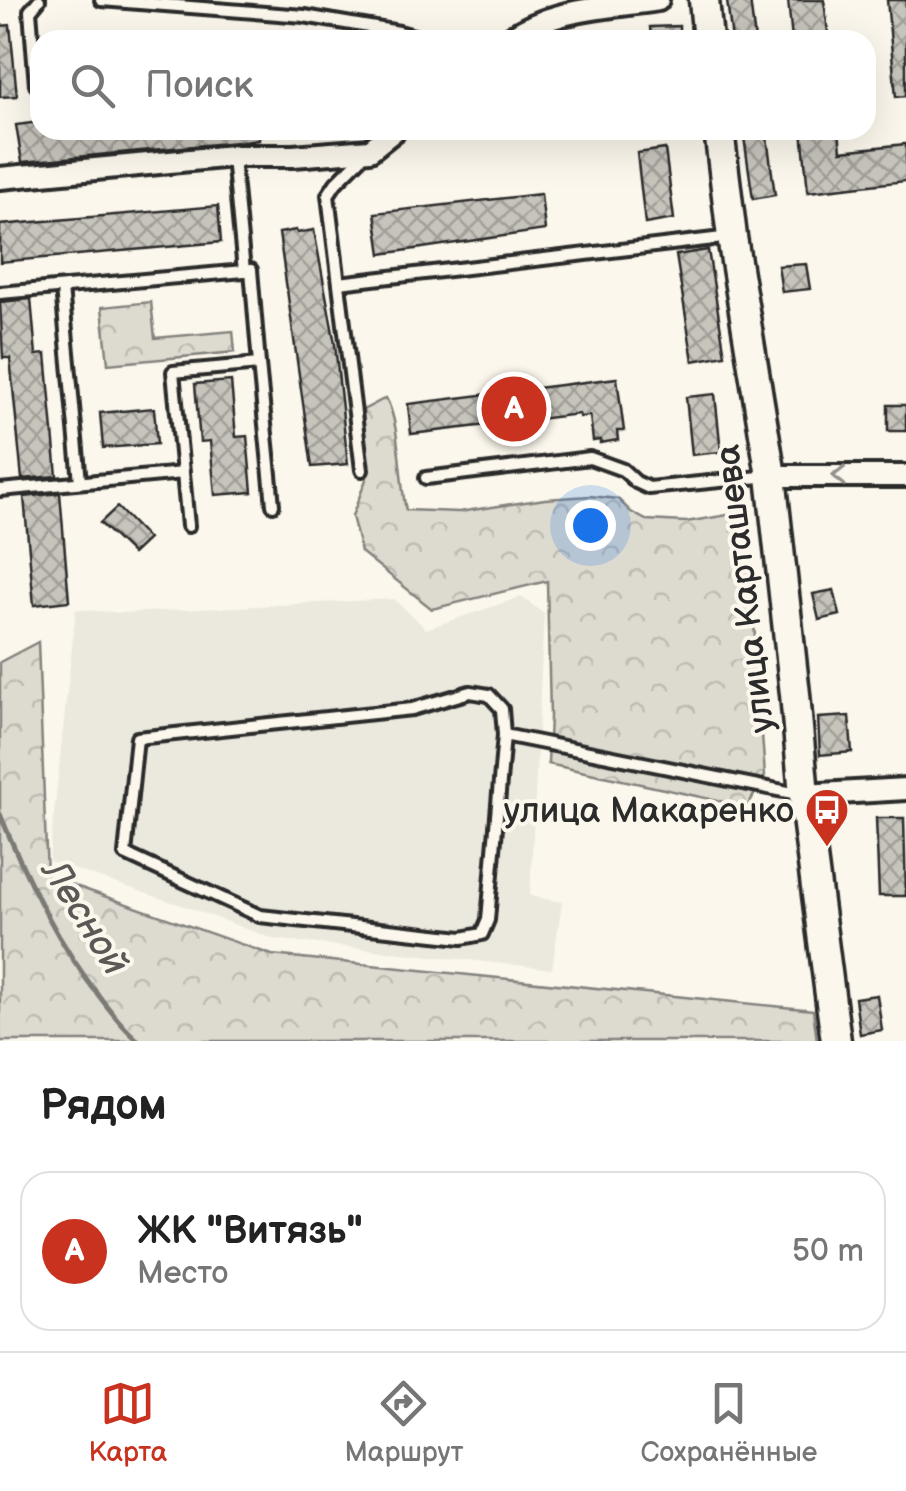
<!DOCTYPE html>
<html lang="ru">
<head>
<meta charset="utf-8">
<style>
  :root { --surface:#fff; --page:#f2f2f2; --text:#222; --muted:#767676; --line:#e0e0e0; --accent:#c8321e }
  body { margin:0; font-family:"Balsamiq Sans",sans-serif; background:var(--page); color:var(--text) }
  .you { position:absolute; left:590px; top:525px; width:35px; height:35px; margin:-25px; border:8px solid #fff; border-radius:50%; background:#1a73e8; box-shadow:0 0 0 15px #1a73e833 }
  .badge { display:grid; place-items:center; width:65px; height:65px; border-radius:50%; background:var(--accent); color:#fff; font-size:32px; font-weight:700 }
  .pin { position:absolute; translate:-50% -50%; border:5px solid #fff; box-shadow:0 2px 10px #0006 }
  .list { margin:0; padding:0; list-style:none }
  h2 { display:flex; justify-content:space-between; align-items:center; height:130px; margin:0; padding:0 40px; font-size:42px }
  h2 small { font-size:32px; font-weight:400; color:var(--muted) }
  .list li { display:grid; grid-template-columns:65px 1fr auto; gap:30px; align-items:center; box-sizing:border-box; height:160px; margin:0 20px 20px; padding:0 20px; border:2px solid var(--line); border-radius:30px }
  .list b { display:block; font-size:38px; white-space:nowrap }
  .list p { margin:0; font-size:32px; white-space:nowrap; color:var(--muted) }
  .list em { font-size:32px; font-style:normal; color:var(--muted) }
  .icon { flex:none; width:55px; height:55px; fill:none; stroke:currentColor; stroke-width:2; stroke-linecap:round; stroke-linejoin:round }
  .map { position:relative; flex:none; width:906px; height:1041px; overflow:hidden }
  .search { position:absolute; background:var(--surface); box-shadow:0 10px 40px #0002; left:30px; right:30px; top:30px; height:110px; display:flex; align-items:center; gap:25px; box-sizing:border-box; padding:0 35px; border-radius:30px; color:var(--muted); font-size:38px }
  .sheet { height:310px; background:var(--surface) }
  nav { display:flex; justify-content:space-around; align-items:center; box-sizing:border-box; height:140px; border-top:2px solid var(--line); background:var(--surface); font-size:28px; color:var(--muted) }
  nav a { display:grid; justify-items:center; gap:5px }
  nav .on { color:var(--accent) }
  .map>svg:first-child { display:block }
  .built { fill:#ebe8de }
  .forest { fill:url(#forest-crowns); stroke:#84827e; stroke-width:2.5 }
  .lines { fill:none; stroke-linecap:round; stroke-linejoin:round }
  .stream { stroke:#7b7a75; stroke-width:5 }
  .building { fill:url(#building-cross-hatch); stroke:#2b2b2b; stroke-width:2.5 }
  .lane-casing { stroke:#2b2b2b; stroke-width:18 }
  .street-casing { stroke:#2b2b2b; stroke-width:28 }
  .secondary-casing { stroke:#2b2b2b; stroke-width:35 }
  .lane { stroke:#fbf7ec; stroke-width:10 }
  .street { stroke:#fbf7ec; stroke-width:20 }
  .secondary { stroke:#fbf7ec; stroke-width:28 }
  .oneway { stroke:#93918c }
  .labels { text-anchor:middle; stroke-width:8; stroke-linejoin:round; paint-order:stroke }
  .street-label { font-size:35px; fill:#2b2b2b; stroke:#fbf7ec }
  .poi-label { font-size:35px; fill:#2b2b2b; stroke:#fbf7ec; text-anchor:end }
  .water-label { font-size:38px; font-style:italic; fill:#5a5956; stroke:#fbf7ec }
</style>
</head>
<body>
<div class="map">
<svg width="906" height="1041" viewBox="0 0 906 1041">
  <defs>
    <pattern id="forest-crowns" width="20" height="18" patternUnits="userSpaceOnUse" patternTransform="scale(2.5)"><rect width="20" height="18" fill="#dddad0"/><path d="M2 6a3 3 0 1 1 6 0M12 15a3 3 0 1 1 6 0" fill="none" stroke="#bebbb3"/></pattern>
    <pattern id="building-cross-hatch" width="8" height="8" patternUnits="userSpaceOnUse" patternTransform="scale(2.5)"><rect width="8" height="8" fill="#c7c4bc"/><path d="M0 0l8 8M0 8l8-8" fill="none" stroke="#a29f99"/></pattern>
  </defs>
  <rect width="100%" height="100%" fill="#fbf7ec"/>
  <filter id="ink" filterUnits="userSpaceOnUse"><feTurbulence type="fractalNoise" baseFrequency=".01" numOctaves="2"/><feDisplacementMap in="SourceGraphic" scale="20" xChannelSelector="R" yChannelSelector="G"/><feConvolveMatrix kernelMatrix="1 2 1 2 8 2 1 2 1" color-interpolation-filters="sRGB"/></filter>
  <g filter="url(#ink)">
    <polygon class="built" points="521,597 544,613 530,896 562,902 552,969 273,939 187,907 49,861 76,609 122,613 394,599 426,629"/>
    <g class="forest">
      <polygon points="151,302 155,338 233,331 235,352 108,364 102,307"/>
      <path d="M386 398C400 422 399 478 406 510L459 512 545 499 590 496 618 499 631 512 646 520 686 522 746 512 765 776 747 807 548 764 550 717 547 581 432 609 361 552 352 516 367 477 363 410Z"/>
      <polygon points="38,642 47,876 272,955 813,1010 817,1041 0,1041 0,662"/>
    </g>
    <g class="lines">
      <path class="stream" d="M0 814C27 880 58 944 102 1000 114 1015 124 1029 139 1041"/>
    </g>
    <g class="building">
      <polygon points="750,0 755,40 732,40 727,1"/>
      <polygon points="788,0 824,0 829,40 792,40"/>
      <polygon points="887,0 906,0 906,96 896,97"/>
      <polygon points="10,25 17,96 0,97 0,26"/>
      <polygon points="679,26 679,40 651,40 650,27"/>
      <polygon points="40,122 40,130 259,130 259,140 22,162 16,125"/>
      <polygon points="743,130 766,130 775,195 753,199"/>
      <polygon points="802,130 839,130 841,151 906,144 906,181 808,192"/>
      <polygon points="665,149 674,219 645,224 637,153"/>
      <polygon points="541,194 545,230 381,254 375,213"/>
      <polygon points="218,206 221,242 0,262 0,225"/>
      <polygon points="296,230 297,233 314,230 335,344 348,464 312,467 279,233"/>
      <polygon points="708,250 725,355 693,361 676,255"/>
      <polygon points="806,264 810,289 782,292 778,266"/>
      <polygon points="31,299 36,355 46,354 57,476 22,479 10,358 3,358 0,302"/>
      <polygon points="617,378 624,431 617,431 618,440 600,443 600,440 593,441 590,416 580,417 579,414 411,434 408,404"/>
      <polygon points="231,381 236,437 247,436 252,492 215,495 210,441 200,442 195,384"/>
      <polygon points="715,394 721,452 692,455 686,397"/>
      <rect x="888" y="405" width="18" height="26"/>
      <polygon points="154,408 157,444 103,448 100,413"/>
      <polygon points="60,493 69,601 34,605 24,497"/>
      <polygon points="117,507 148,539 132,554 100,523"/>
      <polygon points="834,590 840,615 819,620 813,594"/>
      <polygon points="849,716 852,752 820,755 818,718"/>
      <polygon points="876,818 904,818 906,896 879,896"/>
      <polygon points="877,995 882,1030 860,1034 855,998"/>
    </g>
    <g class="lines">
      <defs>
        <g id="lane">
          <polyline points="101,0 304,16 399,32 428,40"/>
          <polyline points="36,85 30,11 39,0"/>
          <polyline points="339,283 731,237"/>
          <polyline points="62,288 80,482"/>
          <polyline points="0,293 244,271 233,157"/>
          <polyline points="259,364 273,505"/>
          <polyline points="362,470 328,195 336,183 365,154"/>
          <polyline points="183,473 188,526"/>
          <polyline points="426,478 590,458 623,470 636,482 649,488 770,476"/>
          <polyline points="0,490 183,473 173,372 259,364 251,270 244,271"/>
          <polyline points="504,735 488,920 482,934 462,938 260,916 125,854 137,738 412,709 470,692 489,695 502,709 504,735 803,795"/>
        </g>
        <g id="street">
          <path d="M508 40C551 8 607 8 658 0"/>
          <polyline points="0,178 233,156 293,156 370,150 395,130"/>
          <polyline points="771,476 906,476"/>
          <polyline points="804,795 906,789"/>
        </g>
        <g id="secondary">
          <polyline points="704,0 708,40"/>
          <polyline points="719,130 732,237 771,476 795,694 804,795 836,1041"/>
        </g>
      </defs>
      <use href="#lane" class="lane-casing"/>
      <use href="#street" class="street-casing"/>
      <use href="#secondary" class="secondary-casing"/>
      <use href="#lane" class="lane"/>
      <use href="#street" class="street"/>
      <use href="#secondary" class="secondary"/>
    </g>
    <defs><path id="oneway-chevron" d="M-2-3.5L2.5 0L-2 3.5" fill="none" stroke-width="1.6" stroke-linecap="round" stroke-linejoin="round" transform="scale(2.5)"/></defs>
    <use class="oneway" href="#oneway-chevron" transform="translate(839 476) rotate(180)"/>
  </g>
  <defs>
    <symbol id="bus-pin" viewBox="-11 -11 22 30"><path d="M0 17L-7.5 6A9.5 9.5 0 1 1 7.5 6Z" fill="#c8321e" stroke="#fbf7ec"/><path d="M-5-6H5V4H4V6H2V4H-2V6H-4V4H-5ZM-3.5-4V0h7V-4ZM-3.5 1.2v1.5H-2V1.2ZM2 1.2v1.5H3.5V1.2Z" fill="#fff"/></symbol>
  </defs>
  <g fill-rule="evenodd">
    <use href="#bus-pin" x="802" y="785" width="50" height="68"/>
  </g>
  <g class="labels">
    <g class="street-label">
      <text transform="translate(744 589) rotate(-97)" y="12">улица Карташева</text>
    </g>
    <g class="poi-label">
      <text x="794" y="822">улица Макаренко</text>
    </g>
    <g class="water-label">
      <text transform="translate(86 917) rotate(58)" y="13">Лесной</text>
    </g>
  </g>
</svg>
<div class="you"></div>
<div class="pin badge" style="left:514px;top:409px">A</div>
<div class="search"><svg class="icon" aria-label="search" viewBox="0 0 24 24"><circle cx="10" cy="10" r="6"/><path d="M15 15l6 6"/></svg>Поиск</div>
</div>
<section class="sheet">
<h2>Рядом<small></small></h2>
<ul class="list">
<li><span class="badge">A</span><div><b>ЖК &quot;Витязь&quot;</b><p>Место</p></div><em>50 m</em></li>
</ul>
</section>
<nav>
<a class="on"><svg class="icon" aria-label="map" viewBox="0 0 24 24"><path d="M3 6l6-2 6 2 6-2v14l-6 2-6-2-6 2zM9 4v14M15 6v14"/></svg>Карта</a>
<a><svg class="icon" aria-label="directions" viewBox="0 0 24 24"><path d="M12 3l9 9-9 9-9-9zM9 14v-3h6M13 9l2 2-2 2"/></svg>Маршрут</a>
<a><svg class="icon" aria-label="saved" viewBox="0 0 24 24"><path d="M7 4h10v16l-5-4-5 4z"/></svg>Сохранённые</a>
</nav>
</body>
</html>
